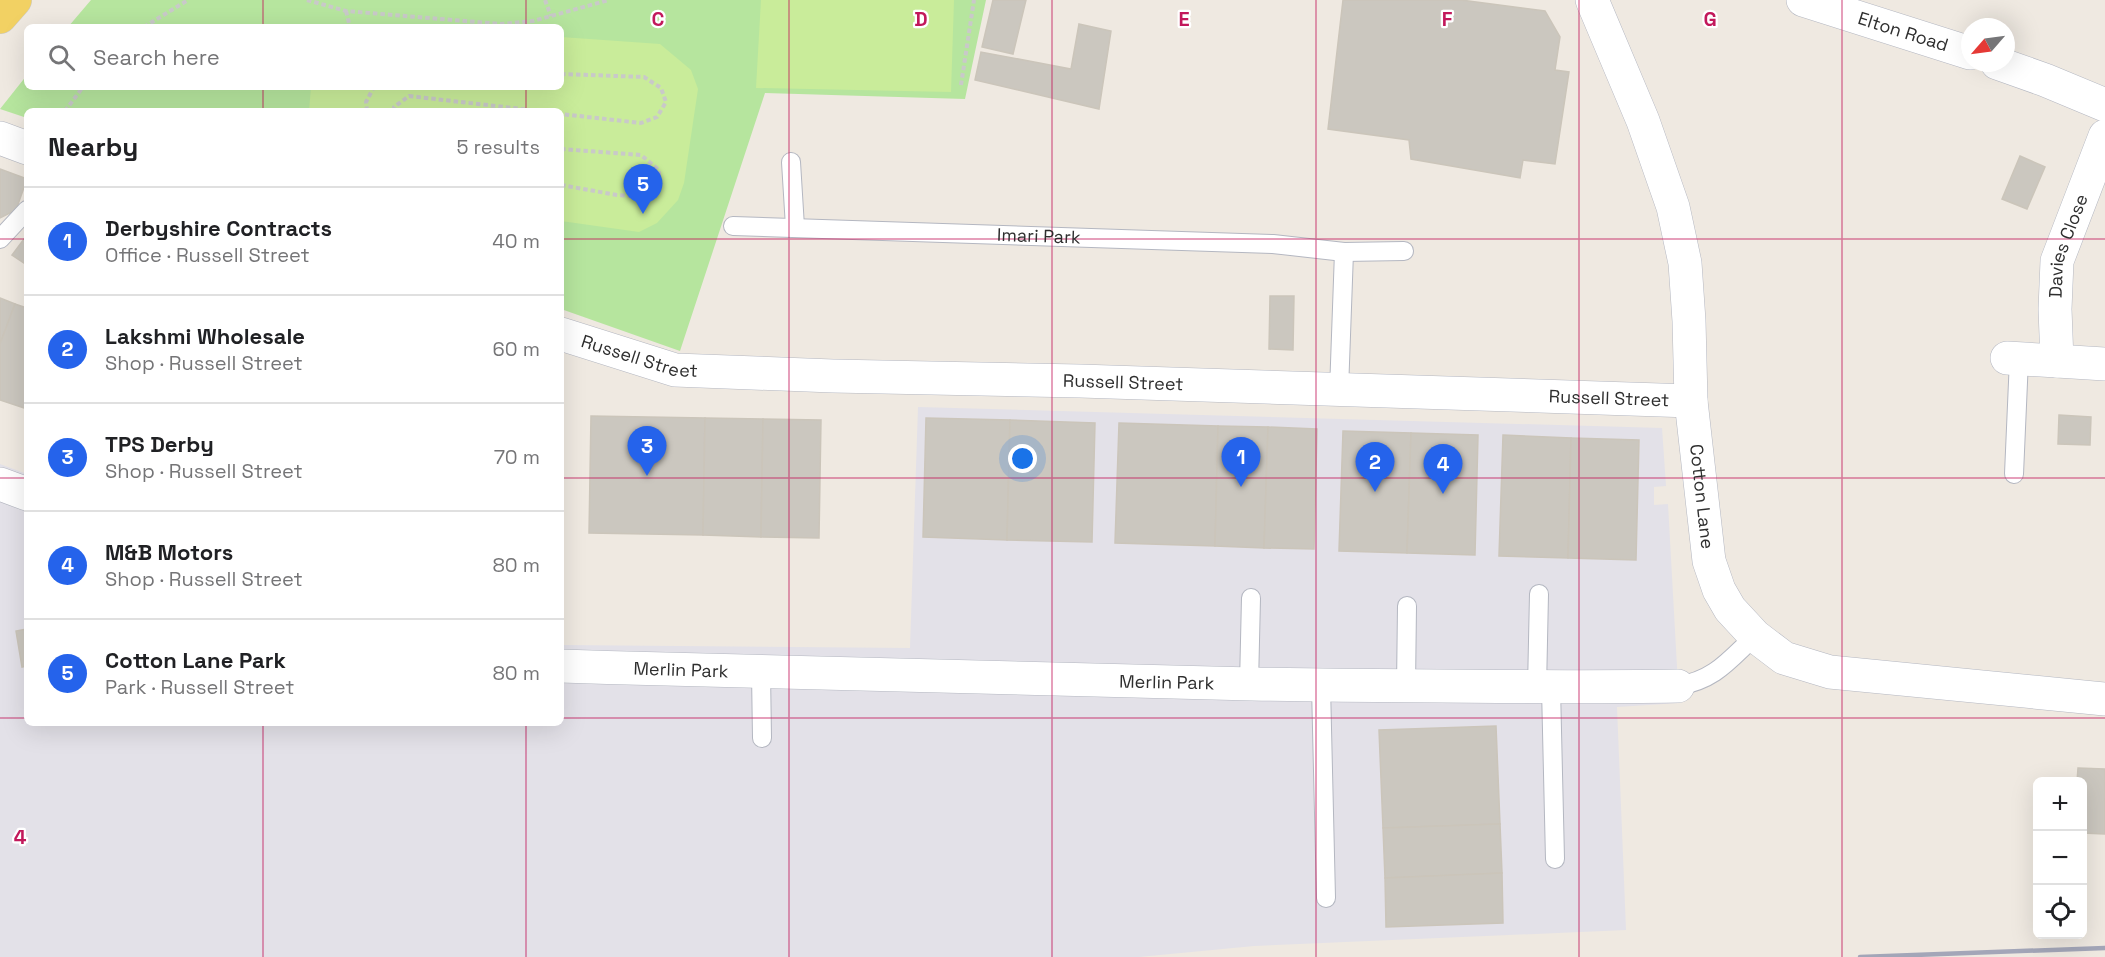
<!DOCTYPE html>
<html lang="en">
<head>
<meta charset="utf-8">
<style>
  :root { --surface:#fff; --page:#f6f6f6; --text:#202124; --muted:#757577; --line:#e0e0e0; --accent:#2563eb }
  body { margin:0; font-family:"Space Grotesk",sans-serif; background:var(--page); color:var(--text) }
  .controls { position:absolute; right:18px; bottom:18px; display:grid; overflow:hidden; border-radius:9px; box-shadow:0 6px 24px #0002 }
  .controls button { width:54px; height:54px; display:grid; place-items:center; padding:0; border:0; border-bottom:2px solid var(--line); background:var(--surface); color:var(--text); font:30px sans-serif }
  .compass { position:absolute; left:1961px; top:18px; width:54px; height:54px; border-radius:50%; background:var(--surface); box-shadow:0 6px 24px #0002; rotate:242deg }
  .you { position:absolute; left:1023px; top:459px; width:21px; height:21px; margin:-15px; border:4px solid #fff; border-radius:50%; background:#1a73e8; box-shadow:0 0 0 9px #1a73e833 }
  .badge { display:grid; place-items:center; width:39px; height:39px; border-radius:50%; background:var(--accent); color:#fff; font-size:20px; font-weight:700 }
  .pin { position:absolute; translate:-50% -50px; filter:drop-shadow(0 2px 3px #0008) }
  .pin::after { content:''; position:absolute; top:32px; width:21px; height:18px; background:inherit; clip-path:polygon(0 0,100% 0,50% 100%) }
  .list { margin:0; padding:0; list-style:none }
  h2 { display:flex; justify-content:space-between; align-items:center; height:78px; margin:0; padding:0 24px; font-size:26px }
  h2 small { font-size:20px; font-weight:400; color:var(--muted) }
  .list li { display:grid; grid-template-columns:39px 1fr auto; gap:18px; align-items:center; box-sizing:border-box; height:108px; padding:0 24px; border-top:2px solid var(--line) }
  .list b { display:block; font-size:22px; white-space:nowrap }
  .list p { margin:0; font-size:20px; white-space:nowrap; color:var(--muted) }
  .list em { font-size:20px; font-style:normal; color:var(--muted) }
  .icon { flex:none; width:33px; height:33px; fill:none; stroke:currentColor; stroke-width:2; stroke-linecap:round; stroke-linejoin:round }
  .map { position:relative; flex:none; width:2105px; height:957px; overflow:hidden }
  .search { position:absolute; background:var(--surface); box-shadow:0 6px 24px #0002; left:24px; top:24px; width:540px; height:66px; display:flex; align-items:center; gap:15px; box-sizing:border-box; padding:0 21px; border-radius:9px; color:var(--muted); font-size:22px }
  .panel { position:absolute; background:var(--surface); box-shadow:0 6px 24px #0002; left:24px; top:108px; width:540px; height:618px; border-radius:9px }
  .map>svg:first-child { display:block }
  .industrial { fill:#e3e1e8 }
  .green { fill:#b6e59e }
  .pitch { fill:#c9ec9a }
  .building { fill:#cbc7bf; stroke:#cbc5ba; stroke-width:1.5 }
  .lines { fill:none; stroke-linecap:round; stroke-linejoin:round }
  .service-casing { stroke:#b4b7c1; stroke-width:20 }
  .minor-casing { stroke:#b4b7c1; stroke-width:34 }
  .tertiary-casing { stroke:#b4b7c1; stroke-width:34 }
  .primary-casing { stroke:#c9c9c9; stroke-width:34 }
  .path { stroke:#c9c9c9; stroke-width:4; stroke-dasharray:4.5 3; stroke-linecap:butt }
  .service { stroke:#fff; stroke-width:18 }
  .minor { stroke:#fff; stroke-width:33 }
  .tertiary { stroke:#fff; stroke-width:33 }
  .primary { stroke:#f2d163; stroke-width:33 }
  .rail { stroke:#a3a6b8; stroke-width:4.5 }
  .grid { fill:none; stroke:#c2185b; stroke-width:1.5; stroke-opacity:0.55 }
  .labels { text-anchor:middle; stroke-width:4.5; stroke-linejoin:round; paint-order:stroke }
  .street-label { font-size:18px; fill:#2e2e2e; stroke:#fff }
  .grid-label { font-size:20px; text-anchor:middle; font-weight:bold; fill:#c2185b; stroke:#fff; stroke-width:4.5; stroke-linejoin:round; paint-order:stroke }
</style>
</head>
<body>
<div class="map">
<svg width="2105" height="957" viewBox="0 0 2105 957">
  <rect width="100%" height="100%" fill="#efe9e1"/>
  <polygon class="industrial" points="918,407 1662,428 1666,486 1654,487 1654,505 1668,504 1679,703 1617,707 1626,930 1254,946 1139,957 0,957 0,464 27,474 27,723 561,723 561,645 910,648"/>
  <polygon class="green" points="91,0 986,0 965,99 765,93 680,351 561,309 561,111 27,111 27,118 0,109 27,75 27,87 561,87 561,27 68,27"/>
  <g class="pitch">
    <polygon points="761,0 954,0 951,92 756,88"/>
    <polygon points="561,37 660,44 691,70 698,89 684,183 678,200 657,223 639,232 561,221 561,111 309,111 311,87 561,87"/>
  </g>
  <g class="building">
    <polygon points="993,0 1026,0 1013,54 982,47"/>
    <polygon points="1343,0 1461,0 1545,11 1560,37 1555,70 1569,72 1555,164 1523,160 1520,178 1411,159 1409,140 1328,129"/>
    <polygon points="1079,24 1111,31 1099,109 975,80 981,52 1071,69"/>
    <polygon points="2020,156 2045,167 2027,209 2002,199"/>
    <polygon points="0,169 27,179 16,210 0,218"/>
    <polygon points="27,235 27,265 12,255"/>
    <polygon points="1270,296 1294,296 1293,350 1269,349"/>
    <polygon points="0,298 15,304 0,344"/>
    <polygon points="15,304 27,308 27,409 0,400 0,344"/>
    <polygon points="2059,415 2091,417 2090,445 2058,444"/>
    <polygon points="591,416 705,418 703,535 589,533"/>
    <polygon points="705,418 763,419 761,537 703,535"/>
    <polygon points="926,418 1010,420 1007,540 923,537"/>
    <polygon points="763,419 821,420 819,538 761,537"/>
    <polygon points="1010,420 1095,423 1092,542 1007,540"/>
    <polygon points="1119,423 1218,426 1215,546 1115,543"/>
    <polygon points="1218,426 1268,427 1264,548 1215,546"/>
    <polygon points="1268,427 1317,429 1314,549 1264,548"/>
    <polygon points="1343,431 1411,433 1407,553 1339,551"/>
    <polygon points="1411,433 1478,435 1475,555 1407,553"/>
    <polygon points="1503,435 1571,438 1568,558 1499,556"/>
    <polygon points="1571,438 1639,440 1636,560 1568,558"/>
    <polygon points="27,629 27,666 22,667 16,631"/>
    <polygon points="1496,726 1500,824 1383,828 1379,730"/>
    <polygon points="2078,768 2105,769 2105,834 2082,833 2082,782 2077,782"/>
    <polygon points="1500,824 1502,873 1385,878 1383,828"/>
    <polygon points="1502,873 1503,923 1386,927 1385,878"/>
  </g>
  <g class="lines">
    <defs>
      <g id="service">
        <polyline points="791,162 795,227"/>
        <path id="s1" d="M733 226 1273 244 1344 252 1404 251"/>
        <polyline points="0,239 27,210"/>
        <polyline points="1339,391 1344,252"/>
        <polyline points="2014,474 2019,359"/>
        <polyline points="761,673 762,738"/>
        <polyline points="1249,684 1251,598"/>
        <polyline points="1321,686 1326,898"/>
        <polyline points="1406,686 1407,606"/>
        <path d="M1678 686C1715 680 1729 660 1755 636"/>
        <polyline points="1537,688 1539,594"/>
        <polyline points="1551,688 1555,859"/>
      </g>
      <g id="minor">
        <path id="s2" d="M1592 0 1643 121 1673 207 1685 263 1689 321 1691 401 1709 561 1719 590 1730 609 1755 636 1784 658 1830 672 2105 699"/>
        <polyline points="0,138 27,148"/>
        <path id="s3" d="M561 334 675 370 833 376 1080 381 1691 401"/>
        <polyline points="2007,358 2105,364"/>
        <path id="s4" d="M2057 361 2055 309 2057 261 2105 136"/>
        <polyline points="0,484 27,494"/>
        <path id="s5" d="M561 666C791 674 1021 680 1252 684 1394 686 1536 688 1678 686"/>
      </g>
      <g id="tertiary">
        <path id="s6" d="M1803 0 1970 53"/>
        <polyline points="1997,63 2045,80 2105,105"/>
      </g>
      <polyline id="primary" points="0,17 15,0"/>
    </defs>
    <use href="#service" class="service-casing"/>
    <use href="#minor" class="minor-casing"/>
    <use href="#tertiary" class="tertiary-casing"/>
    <use href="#primary" class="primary-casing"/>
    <g class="path">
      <polyline points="307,0 346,11 501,24 533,21 609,0"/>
      <polyline points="545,0 551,16"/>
      <polyline points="346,11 350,27"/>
      <polyline points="144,27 188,0"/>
      <polyline points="561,74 644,77 661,88 666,102 657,117 641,123 561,114"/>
      <polyline points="961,85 974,0"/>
      <polyline points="65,111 83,87"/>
      <polyline points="367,111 366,102 374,87"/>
      <polyline points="394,111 394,107 409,96 539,111"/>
      <polyline points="561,149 641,155 659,170 659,185 645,197 617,195 561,185"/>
    </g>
    <use href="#service" class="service"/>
    <use href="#minor" class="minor"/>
    <use href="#tertiary" class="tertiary"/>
    <use href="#primary" class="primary"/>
    <polyline class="rail" points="1860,957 2105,948"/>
  </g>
  <path class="grid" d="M263 0V27M526 0V27M789 0V957M1052 0V957M1316 0V957M1579 0V957M1842 0V957M263 87V111M526 87V111M0 239H27M561 239H2105M0 478H27M561 478H2105M0 718H27M561 718H2105M263 723V957M526 723V957"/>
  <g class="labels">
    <g class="street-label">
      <text dy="6" stroke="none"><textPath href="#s6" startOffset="105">Elton Road</textPath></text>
      <text dy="6" stroke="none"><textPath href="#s1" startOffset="306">Imari Park</textPath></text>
      <text dy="6" stroke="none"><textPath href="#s4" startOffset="117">Davies Close</textPath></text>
      <text dy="6" stroke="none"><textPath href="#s3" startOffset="82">Russell Street</textPath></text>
      <text dy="6" stroke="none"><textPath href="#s3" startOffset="568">Russell Street</textPath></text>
      <text dy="6" stroke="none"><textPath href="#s3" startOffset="1054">Russell Street</textPath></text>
      <text dy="6" stroke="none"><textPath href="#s2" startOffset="514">Cotton Lane</textPath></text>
      <text dy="6" stroke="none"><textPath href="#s5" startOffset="120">Merlin Park</textPath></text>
      <text dy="6" stroke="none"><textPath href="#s5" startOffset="606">Merlin Park</textPath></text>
    </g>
  </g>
  <g class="grid-label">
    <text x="658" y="26">C</text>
    <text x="921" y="26">D</text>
    <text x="1184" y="26">E</text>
    <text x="1447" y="26">F</text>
    <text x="1710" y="26">G</text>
    <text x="20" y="844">4</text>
  </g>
</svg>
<div class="controls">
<button>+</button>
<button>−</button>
<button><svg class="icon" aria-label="locate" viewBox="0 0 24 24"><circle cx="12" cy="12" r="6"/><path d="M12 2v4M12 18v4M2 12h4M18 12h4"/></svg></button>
</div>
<svg class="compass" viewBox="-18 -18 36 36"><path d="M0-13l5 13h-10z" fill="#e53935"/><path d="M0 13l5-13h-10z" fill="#757577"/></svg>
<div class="you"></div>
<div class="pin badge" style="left:1241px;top:487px">1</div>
<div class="pin badge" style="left:1375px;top:492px">2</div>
<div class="pin badge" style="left:647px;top:476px">3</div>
<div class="pin badge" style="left:1443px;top:494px">4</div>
<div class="pin badge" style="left:643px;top:214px">5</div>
<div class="search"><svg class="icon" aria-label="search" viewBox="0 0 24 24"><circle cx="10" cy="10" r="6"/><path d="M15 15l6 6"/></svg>Search here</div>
<section class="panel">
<h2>Nearby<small>5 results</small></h2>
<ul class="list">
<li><span class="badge">1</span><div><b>Derbyshire Contracts</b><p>Office · Russell Street</p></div><em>40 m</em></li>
<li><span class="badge">2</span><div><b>Lakshmi Wholesale</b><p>Shop · Russell Street</p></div><em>60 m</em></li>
<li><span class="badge">3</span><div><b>TPS Derby</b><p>Shop · Russell Street</p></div><em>70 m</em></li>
<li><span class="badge">4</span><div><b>M&amp;B Motors</b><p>Shop · Russell Street</p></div><em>80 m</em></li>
<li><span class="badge">5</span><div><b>Cotton Lane Park</b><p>Park · Russell Street</p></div><em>80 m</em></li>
</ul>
</section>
</div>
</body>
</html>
